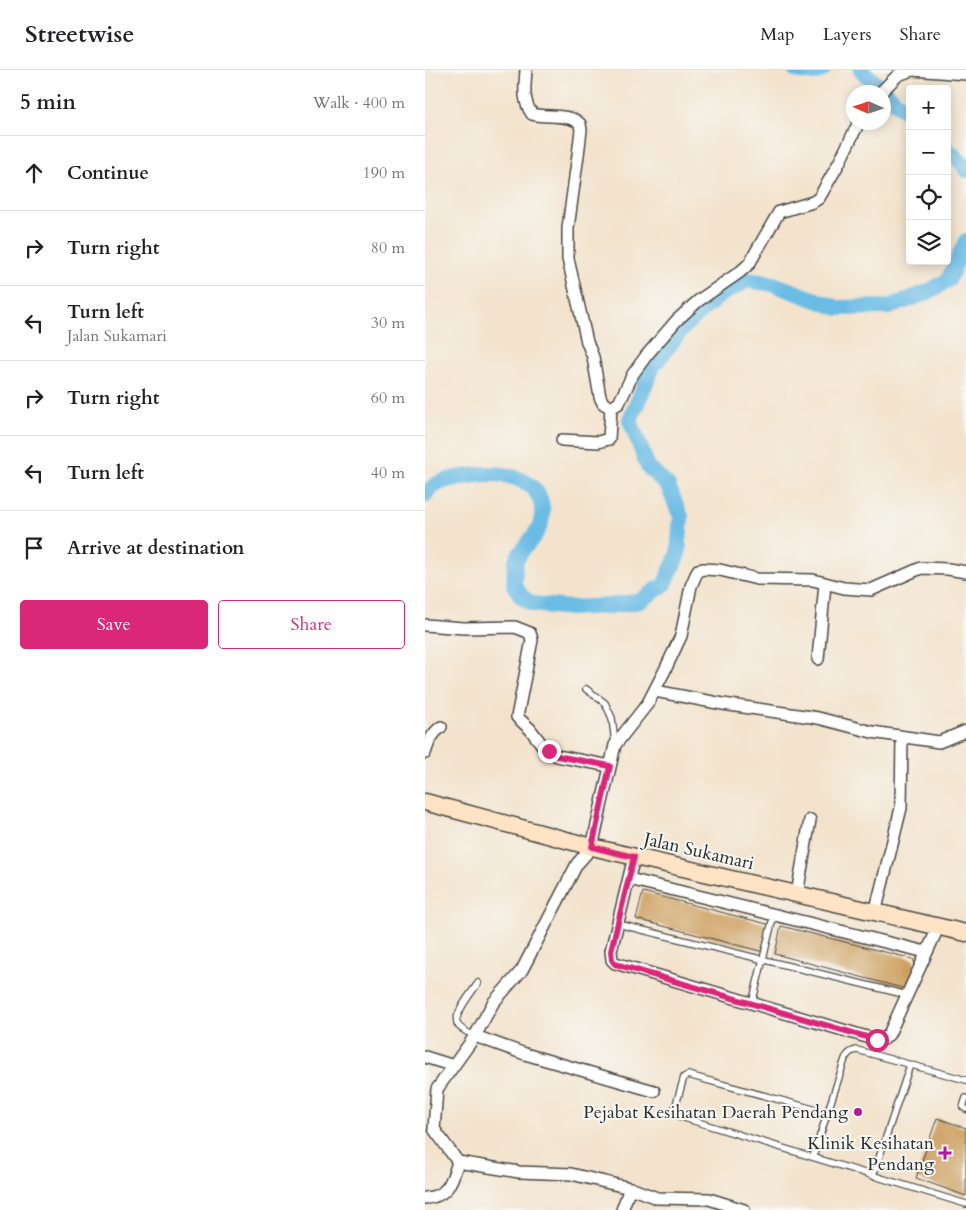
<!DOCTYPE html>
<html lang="en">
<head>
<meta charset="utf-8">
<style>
  :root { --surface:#fff; --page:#f2f2f2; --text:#202124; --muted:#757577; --line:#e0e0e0; --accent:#db2777 }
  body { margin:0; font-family:Cardo,serif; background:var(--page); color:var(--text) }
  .controls { position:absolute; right:15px; top:15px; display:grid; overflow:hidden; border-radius:5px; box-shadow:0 2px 12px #0003 }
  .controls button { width:45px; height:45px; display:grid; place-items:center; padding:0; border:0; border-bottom:1px solid var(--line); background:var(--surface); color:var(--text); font:25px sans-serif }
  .compass { position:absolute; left:421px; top:15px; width:45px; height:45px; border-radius:50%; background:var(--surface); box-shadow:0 2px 12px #0003; rotate:273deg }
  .stop { position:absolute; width:15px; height:15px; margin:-11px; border:4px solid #db2777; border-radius:50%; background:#fff }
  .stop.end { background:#db2777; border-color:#fff; box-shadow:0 1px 5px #0008 }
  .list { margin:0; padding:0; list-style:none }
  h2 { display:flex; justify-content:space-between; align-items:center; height:65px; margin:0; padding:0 20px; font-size:21px }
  h2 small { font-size:16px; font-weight:400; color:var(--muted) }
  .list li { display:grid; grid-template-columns:32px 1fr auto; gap:15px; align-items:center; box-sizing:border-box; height:75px; padding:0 20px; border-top:1px solid var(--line) }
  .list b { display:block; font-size:19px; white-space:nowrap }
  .list p { margin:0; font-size:16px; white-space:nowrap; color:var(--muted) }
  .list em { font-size:16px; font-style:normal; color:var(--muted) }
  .actions { display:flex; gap:10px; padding:15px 20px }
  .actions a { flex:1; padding:11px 0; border:1px solid var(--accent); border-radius:5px; text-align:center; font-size:18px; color:var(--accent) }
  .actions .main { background:var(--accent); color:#fff }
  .icon { flex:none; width:28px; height:28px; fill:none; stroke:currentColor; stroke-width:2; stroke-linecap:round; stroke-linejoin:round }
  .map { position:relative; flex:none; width:541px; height:1140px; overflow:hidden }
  header { display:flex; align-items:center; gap:30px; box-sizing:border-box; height:70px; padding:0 25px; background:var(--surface); border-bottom:1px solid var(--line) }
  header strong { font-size:24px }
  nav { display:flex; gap:28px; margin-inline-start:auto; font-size:18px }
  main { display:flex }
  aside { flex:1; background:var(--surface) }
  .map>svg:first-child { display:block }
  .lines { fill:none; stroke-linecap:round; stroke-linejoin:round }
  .river { stroke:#6abce5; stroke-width:16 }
  .building { fill:#cd9f5d }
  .lane-casing { stroke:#494743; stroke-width:8 }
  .street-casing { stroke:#494743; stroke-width:14 }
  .secondary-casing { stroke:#494743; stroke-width:19 }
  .lane { stroke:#fff; stroke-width:5.5 }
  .street { stroke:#fff; stroke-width:11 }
  .secondary { stroke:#fee4c5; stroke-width:16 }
  .route { stroke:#db2777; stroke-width:6 }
  .poi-dot { fill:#b5179e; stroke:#f6f6f2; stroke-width:2 }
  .labels { text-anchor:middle; stroke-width:4; stroke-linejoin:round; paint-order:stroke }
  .street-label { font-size:18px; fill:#2b2b2b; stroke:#f6f6f2 }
  .poi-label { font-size:18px; fill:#2b2b2b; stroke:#f6f6f2; text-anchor:end }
</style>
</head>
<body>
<header>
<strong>Streetwise</strong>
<nav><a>Map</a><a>Layers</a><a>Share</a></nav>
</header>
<main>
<aside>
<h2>5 min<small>Walk · 400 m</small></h2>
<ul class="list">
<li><svg class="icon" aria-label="ahead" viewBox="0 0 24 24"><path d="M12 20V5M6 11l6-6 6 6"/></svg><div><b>Continue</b></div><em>190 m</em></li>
<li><svg class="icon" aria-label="right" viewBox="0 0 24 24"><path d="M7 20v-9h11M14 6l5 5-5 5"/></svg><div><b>Turn right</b></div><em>80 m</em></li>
<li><svg class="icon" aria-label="left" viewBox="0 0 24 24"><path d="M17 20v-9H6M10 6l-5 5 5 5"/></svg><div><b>Turn left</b><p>Jalan Sukamari</p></div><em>30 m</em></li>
<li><svg class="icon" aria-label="right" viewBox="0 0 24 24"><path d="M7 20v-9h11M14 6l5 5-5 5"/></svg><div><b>Turn right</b></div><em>60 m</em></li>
<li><svg class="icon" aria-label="left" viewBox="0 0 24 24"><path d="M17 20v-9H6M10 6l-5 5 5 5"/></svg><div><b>Turn left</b></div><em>40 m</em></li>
<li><svg class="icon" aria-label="arrive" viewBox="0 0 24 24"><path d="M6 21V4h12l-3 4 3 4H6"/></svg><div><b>Arrive at destination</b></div></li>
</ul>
<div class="actions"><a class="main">Save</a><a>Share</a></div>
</aside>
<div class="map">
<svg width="541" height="1140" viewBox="0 0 541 1140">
  <rect width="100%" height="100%" fill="#f6f6f2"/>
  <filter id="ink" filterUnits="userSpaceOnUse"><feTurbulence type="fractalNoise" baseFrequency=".02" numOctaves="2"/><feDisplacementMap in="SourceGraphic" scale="10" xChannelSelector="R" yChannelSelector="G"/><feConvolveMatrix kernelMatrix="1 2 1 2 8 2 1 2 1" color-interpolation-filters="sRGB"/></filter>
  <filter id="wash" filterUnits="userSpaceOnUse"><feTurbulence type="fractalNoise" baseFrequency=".0096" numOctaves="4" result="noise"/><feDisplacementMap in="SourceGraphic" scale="20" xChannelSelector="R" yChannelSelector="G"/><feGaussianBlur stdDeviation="1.12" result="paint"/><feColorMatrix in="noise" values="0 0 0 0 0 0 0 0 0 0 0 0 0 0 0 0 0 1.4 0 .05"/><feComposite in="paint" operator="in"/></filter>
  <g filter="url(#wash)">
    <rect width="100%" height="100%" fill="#f3e3cc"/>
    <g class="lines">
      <g class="river">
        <polyline points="370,0 389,3 398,0"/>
        <polyline points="436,0 485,45"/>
        <polyline points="522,79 538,94 541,100"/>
        <path d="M0 425C12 408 33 408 52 405 83 401 125 411 116 452 112 468 96 477 91 491 89 498 90 507 89 515L97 527 108 534 145 538 184 536 215 531 240 514 253 484 256 447 243 416 223 397 205 350 228 296 260 255 295 225 323 210 348 214 413 238 464 237 503 222 523 210 541 171"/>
      </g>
    </g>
    <g id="blocks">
      <g class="building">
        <polygon points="218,822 346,855 339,882 211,849"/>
        <polygon points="356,856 488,889 492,897 481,919 350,884"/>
        <polygon points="512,1048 541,1058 541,1126 491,1108"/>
      </g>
    </g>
  </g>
  <g filter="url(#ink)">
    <use href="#blocks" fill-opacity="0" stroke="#494743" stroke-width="1"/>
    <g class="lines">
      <defs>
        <g id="lane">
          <polyline points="161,619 180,633 187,648 190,673"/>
          <polyline points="193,854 482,925"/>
          <polyline points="327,934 349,844"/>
          <path d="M50 966C44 963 36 960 33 955 26 947 48 921 53 913"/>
          <polyline points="541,1028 538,1037 541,1039"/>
          <polyline points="403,1043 263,1005 259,1007 250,1038 252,1044 256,1047 541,1134"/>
          <path d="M388 1087 420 989C423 983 426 981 432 980L541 1010"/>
          <polyline points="448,1106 485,995"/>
        </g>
        <g id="street">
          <path d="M101 0C100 16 97 30 107 44 120 48 146 43 155 54L156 60 153 85 143 158V189L162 272 168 287 175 327 178 333 186 338 194 333 208 304 221 286 251 251 273 231 315 202 324 194 354 142 388 132 394 128 414 93 434 52"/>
          <polyline points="487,0 541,4"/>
          <polyline points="456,22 473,5 487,0"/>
          <polyline points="137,370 173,372 184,369 186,338"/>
          <polyline points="0,555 39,558 90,557 105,563 107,570 92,647 105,659 118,676 132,686 185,696"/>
          <polyline points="393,589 400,514"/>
          <polyline points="230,621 298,634 393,648 447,662 514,672 541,661"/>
          <path d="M0 683C4 671 7 664 16 657"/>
          <polyline points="209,787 186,881 187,890 190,893 452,970 459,969 464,964 513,858"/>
          <polyline points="204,809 501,882"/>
          <polyline points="372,824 385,750"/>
          <polyline points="450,843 476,738 477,667"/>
          <polyline points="50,966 100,984 229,1021"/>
          <polyline points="0,987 29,996"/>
          <polyline points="33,1092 9,1059 12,1019 50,966 68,933 97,900 152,794 167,777 190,675 223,633 240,600 256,566 266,516 273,500 279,499 295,500 332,509 388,510 419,518 446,520 496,498 523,499 541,502"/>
          <path d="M0 1128C23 1127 27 1111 33 1092L94 1102 146 1104 205 1118 232 1128 284 1129 319 1140"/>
          <polyline points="197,1140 205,1118"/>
        </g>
        <polyline id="secondary" points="0,732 167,777 541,863"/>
      </defs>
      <use href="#lane" class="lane-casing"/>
      <use href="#street" class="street-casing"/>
      <use href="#secondary" class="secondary-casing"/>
      <use href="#lane" class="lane"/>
      <use href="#street" class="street"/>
      <use href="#secondary" class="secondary"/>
    </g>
  </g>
  <g class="lines" filter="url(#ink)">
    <polyline class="route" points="124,681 132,686 185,696 167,777 209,787 186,881 187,890 190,894 452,970"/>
  </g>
  <g class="poi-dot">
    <circle cx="433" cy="1042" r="5"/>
    <path d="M517.5 1075.5h5v5h5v5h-5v5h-5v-5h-5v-5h5z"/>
  </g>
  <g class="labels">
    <g class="street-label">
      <text transform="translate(274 781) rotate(13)" y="6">Jalan Sukamari</text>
    </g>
    <g class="poi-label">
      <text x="423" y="1048">Pejabat Kesihatan Daerah Pendang</text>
      <text x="509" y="1079">Klinik Kesihatan<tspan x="509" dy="21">Pendang</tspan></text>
    </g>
  </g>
</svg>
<div class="controls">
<button>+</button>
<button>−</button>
<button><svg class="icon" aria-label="locate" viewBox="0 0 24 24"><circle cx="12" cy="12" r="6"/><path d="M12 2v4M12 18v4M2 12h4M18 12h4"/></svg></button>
<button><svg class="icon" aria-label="layers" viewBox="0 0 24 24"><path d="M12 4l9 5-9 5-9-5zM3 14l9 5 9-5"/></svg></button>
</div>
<svg class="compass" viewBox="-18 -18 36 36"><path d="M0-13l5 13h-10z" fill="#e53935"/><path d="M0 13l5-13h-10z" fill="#757577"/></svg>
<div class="stop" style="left:452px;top:970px"></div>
<div class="stop end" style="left:124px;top:681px"></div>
</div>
</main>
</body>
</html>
